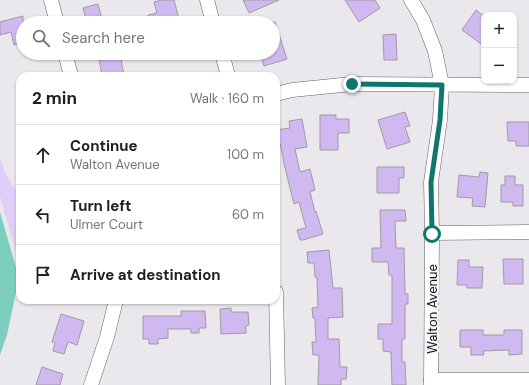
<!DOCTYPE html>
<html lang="en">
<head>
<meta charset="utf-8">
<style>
  :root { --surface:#fff; --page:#f6f6f6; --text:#202124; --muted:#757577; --line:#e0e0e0 }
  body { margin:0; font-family:"DM Sans",sans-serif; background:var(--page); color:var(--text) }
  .controls { position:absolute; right:12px; top:12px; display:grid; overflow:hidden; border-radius:8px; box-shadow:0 1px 3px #0004 }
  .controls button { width:36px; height:36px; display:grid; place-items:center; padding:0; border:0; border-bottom:1px solid var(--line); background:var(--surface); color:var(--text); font:20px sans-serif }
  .stop { position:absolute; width:12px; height:12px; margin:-9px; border:3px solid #0f766e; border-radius:50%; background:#fff }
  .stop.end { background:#0f766e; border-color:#fff; box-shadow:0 1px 4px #0008 }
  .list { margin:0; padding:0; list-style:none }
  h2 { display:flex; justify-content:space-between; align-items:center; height:52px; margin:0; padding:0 16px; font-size:17px }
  h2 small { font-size:13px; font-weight:400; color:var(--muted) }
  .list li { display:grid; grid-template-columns:26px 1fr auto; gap:12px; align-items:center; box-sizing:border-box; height:60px; padding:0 16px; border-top:1px solid var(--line) }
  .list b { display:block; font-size:15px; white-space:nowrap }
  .list p { margin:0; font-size:13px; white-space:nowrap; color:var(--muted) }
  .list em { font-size:13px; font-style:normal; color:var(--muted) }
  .icon { flex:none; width:22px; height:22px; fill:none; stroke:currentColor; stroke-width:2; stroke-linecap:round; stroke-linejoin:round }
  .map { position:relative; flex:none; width:529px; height:385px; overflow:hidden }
  .search { position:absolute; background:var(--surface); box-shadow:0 1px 3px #0004; left:16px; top:16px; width:264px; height:44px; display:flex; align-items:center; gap:10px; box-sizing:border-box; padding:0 14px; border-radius:22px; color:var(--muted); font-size:15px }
  .panel { position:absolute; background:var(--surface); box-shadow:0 1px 3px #0004; left:16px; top:72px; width:264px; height:232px; border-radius:12px }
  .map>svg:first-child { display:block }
  .green { fill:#dfcef8 }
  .water { fill:#7dcebf }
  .building { fill:#d0b8f1; stroke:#9e9ca0 }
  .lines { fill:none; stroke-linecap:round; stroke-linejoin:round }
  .minor-casing { stroke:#615f63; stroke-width:15 }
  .minor { stroke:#fff; stroke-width:14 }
  .route { stroke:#0f766e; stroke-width:5 }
  .labels { text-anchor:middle; stroke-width:4; stroke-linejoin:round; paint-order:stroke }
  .street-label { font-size:13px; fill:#0f0f10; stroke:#f7f6f9 }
</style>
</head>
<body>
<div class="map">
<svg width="529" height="385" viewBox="0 0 529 385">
  <rect width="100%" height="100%" fill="#eae8ec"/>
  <polygon class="green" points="0,158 6,175 20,197 20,266 0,196"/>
  <polygon class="water" points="0,212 19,278 7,335 0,355"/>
  <g class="building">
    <polygon points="162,0 174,0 180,23 150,23 148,15 157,13 154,2"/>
    <polygon points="243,0 279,0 249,13"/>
    <polygon points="345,0 375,0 380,8 359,22"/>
    <polygon points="98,4 103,23 87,23 83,8"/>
    <polygon points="476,10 484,16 484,46 462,30"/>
    <polygon points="23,16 23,43 14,45 11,32 0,35 0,22"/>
    <polygon points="273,22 275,22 287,59 264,66 260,53 273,53"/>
    <polygon points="396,34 397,60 384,60 383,35"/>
    <polygon points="102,53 120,53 124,76 102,76 99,58 102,57"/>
    <polygon points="405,112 410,126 405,127 410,142 387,149 378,120"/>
    <polygon points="320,115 336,115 336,119 349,119 349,133 338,133 338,150 320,150"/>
    <polygon points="302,119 307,147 295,149 300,172 310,169 315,190 310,192 315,212 316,211 323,234 303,240 300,240 297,230 306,228 299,202 294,204 285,168 280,143 278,143 276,130 290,128 289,121"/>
    <polygon points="507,122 529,122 529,146 516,146 516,141 508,141"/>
    <polygon points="377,167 404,167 404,178 399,178 399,193 377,193"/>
    <polygon points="480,172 488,173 485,207 472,206 473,198 457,197 459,175 479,177"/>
    <polygon points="505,176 515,176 515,185 523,185 523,206 513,206 513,202 501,202 501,185 505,185"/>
    <polygon points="380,210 405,210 406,221 395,221 396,248 404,248 405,294 408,294 408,304 405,304 405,339 402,339 402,362 405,362 406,385 392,385 391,352 383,351 383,339 378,339 378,324 392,324 392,275 389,275 388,262 372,262 372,248 381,248"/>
    <polygon points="329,250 333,288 342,288 343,317 328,318 328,339 339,339 340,367 347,367 346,379 341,379 341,385 318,385 319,355 313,355 312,342 316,342 315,318 313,318 312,308 318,307 317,277 315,277 314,263 308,263 307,252"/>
    <polygon points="503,259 523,259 523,284 504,284"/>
    <polygon points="458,260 469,260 469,267 483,267 482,288 467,288 467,285 457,285"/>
    <polygon points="231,308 231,312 248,312 249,325 246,326 246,333 221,334 220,309"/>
    <polygon points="181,311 205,311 206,328 199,328 199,333 191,333 191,329 168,329 168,338 158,339 158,344 149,344 149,339 143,339 143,316 181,316"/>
    <polygon points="61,314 84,321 77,345 68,342 64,354 53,351 55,343 52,342"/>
    <polygon points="460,330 483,330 483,335 504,335 504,330 522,330 522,354 509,355 509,350 483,351 484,355 471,355 471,347 460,347"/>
    <polygon points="42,367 63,374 60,385 36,385"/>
  </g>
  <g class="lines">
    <defs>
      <g id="minor">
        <polyline points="51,0 57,23"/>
        <polyline points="207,0 213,23"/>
        <polyline points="411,0 423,20 435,51 442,85 440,120 431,182 432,233 431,385"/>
        <polyline points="65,53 71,76"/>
        <polyline points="222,53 228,76"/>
        <polyline points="276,94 292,90 352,84 529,85"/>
        <polyline points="432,233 529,232"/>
        <polyline points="276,292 278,385"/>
        <polyline points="431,380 529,380"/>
        <polyline points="91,385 107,337 116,300"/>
      </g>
    </defs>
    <use href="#minor" class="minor-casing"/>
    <use href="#minor" class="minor"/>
  </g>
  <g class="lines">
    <polyline class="route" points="352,84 442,85 440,120 431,182 432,234"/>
  </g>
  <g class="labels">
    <g class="street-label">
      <text transform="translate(432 309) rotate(-90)" y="5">Walton Avenue</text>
    </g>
  </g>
</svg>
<div class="controls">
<button>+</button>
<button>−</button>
</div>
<div class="stop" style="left:432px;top:234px"></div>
<div class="stop end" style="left:352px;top:84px"></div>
<div class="search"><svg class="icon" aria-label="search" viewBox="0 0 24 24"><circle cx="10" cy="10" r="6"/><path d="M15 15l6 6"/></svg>Search here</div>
<section class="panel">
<h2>2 min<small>Walk · 160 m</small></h2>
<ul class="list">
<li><svg class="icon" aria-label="ahead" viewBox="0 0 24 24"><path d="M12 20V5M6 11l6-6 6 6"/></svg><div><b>Continue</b><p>Walton Avenue</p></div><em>100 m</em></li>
<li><svg class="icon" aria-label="left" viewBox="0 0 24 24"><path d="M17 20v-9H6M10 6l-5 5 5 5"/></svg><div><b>Turn left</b><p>Ulmer Court</p></div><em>60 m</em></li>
<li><svg class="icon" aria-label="arrive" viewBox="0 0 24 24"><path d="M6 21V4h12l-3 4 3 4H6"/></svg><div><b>Arrive at destination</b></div></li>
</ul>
</section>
</div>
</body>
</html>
